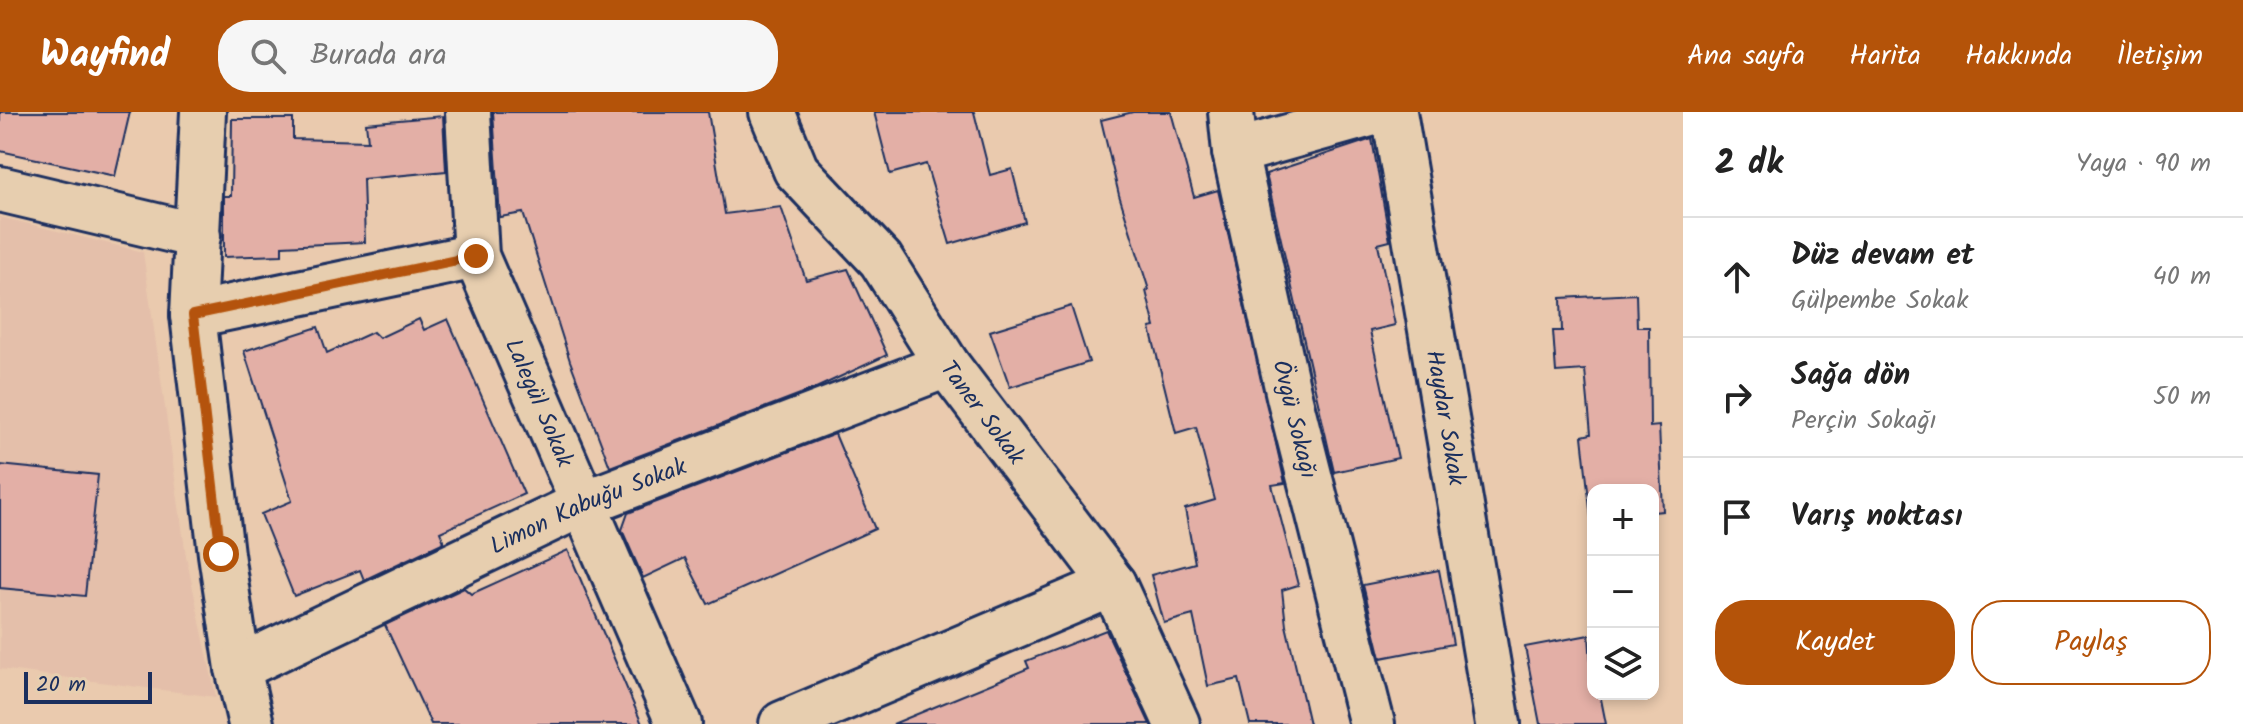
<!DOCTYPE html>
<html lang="tr">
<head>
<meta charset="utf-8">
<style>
  :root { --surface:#fff; --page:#f6f6f6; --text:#222; --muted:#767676; --line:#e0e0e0; --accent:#b45309 }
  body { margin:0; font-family:Kalam,sans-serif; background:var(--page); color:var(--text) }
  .controls { position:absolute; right:24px; bottom:24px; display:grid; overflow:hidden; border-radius:16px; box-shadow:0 4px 12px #0003 }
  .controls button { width:72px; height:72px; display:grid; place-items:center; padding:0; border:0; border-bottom:2px solid var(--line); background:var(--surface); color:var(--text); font:40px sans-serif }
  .scale { position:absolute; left:24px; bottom:20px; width:128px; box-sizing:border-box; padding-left:8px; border:4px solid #1b2f5e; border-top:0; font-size:22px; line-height:28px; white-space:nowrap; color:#1b2f5e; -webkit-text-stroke:6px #e7ceaf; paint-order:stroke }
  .stop { position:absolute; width:24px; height:24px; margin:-18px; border:6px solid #b45309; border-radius:50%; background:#fff }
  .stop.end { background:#b45309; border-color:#fff; box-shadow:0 2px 8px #0008 }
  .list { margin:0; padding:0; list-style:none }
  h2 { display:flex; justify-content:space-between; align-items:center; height:104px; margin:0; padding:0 32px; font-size:34px }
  h2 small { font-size:26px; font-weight:400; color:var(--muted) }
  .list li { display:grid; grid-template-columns:52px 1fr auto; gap:24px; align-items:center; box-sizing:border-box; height:120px; padding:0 32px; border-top:2px solid var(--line) }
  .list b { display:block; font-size:30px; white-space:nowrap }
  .list p { margin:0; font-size:26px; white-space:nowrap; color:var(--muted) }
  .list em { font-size:26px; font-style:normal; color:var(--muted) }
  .actions { display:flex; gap:16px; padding:24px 32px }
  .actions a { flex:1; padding:18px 0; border:2px solid var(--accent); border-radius:32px; text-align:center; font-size:28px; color:var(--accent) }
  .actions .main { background:var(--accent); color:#fff }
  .icon { flex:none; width:44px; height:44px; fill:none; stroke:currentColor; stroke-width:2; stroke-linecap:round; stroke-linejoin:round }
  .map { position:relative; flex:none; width:1683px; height:612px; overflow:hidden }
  header { display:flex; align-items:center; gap:48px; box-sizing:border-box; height:112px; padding:0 40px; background:var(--accent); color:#fff }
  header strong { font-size:38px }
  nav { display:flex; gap:44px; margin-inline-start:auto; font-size:28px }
  .search { width:560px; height:72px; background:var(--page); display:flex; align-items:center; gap:20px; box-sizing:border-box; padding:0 28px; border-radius:32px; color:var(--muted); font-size:30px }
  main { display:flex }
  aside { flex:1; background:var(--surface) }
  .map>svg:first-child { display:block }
  .built { fill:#e4bfaa }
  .building { fill:#e3afa6; stroke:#1b2f5e; stroke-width:2 }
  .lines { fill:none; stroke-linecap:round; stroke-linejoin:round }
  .minor-casing { stroke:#1b2f5e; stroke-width:50 }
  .minor { stroke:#e7ceaf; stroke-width:44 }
  .route { stroke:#b45309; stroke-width:10 }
  .labels { text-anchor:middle; stroke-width:7; stroke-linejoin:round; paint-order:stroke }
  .street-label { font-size:24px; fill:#1b2f5e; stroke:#e7ceaf }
</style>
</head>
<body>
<header>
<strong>Wayfind</strong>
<div class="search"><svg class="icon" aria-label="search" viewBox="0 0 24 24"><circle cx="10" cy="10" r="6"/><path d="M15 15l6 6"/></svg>Burada ara</div>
<nav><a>Ana sayfa</a><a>Harita</a><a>Hakkında</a><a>İletişim</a></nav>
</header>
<main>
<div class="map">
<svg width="1683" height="612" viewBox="0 0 1683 612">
  <rect width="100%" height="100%" fill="#eacaae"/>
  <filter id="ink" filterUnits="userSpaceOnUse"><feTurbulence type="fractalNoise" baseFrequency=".0125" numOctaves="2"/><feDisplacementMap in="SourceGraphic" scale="16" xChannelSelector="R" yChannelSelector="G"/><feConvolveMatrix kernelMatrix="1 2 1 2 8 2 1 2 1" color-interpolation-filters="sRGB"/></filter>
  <g filter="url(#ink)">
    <polygon class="built" points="0,105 143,140 186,444 216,585 0,557"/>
    <g class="building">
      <polygon points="0,0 130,0 115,64 0,39"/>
      <polygon points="493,0 708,0 725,102 781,95 806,168 848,157 887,243 816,276 610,355 570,249 523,101 500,105"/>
      <polygon points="874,0 974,0 990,63 1012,57 1025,110 950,132 926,52 890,62"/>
      <polygon points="1133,0 1171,0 1194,85 1218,78 1285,371 1272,373 1298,473 1282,478 1286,513 1309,612 1250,612 1239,567 1208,574 1193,503 1164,511 1151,463 1195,451 1185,397 1215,388 1196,315 1176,321 1150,216 1155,215 1146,179 1149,178 1119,83 1101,8"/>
      <polygon points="443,4 446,59 363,67 365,130 282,134 282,143 224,145 224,84 231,84 232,7 293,7 293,27 368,29 366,11"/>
      <polygon points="1372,27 1390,129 1378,132 1395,213 1370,219 1398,346 1334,360 1266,62"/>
      <polygon points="1636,182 1637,215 1649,215 1650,315 1659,314 1663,399 1653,400 1653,378 1593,378 1591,406 1582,324 1591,322 1585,258 1556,260 1553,219 1562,219 1561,186"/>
      <polygon points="1071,194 1089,250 1010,275 990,219"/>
      <polygon points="419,207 424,218 448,207 524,382 440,420 444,430 364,468 360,458 294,484 261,402 292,389 244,239 318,215 327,241 373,220 379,226"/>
      <polygon points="835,322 875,417 708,492 685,446 643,466 622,418 628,401"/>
      <polygon points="0,353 98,363 85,484 0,476"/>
      <polygon points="568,438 642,612 431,612 385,513 464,476 471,482"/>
      <polygon points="1439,458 1453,532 1381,546 1363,473"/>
      <polygon points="1106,518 1150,612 893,612 1029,556 1026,549"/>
      <polygon points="1589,523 1593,582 1600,582 1606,612 1540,612 1525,535"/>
    </g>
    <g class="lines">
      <defs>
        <g id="minor">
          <polyline points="203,0 193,203 221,442 238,556 251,612"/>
          <path id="s1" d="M468 0 476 144 679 612"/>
          <path id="s2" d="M772 0 796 58 881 148 947 253 1113 472 1177 612"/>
          <path id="s3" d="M1231 0 1235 40 1289 284 1372 612"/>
          <path id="s4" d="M1394 0 1498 612"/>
          <polyline points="1235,40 1377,0"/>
          <polyline points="0,77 198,124"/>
          <polyline points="193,203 476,144"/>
          <path id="s5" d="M238 556 582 392 947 253"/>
          <polyline points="782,612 1113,472"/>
        </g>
      </defs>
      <use href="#minor" class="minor-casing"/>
      <use href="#minor" class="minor"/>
    </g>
  </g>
  <g class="lines" filter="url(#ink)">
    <polyline class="route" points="221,442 193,203 476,144"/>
  </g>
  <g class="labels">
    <g class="street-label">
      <text dy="8" stroke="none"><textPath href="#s1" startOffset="304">Lalegül Sokak</textPath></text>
      <text dy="8" stroke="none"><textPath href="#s2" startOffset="370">Taner Sokak</textPath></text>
      <text dy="8" stroke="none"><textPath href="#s4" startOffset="310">Haydar Sokak</textPath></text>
      <text dy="8" stroke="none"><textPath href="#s3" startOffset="314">Övgü Sokağı</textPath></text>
      <text dy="8" stroke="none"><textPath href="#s5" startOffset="386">Limon Kabuğu Sokak</textPath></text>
    </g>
  </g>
</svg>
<div class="controls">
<button>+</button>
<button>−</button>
<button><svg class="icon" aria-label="layers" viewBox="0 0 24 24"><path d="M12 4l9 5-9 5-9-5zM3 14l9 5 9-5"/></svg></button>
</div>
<div class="scale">20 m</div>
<div class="stop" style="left:221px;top:442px"></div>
<div class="stop end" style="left:476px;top:144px"></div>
</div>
<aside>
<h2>2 dk<small>Yaya · 90 m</small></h2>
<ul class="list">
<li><svg class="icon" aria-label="ahead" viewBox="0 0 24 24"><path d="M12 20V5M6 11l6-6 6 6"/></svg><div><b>Düz devam et</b><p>Gülpembe Sokak</p></div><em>40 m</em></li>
<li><svg class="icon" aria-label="right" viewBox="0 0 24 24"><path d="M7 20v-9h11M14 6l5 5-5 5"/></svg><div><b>Sağa dön</b><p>Perçin Sokağı</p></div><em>50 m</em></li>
<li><svg class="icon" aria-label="arrive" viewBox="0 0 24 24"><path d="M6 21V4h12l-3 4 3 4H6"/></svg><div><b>Varış noktası</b></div></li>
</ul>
<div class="actions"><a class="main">Kaydet</a><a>Paylaş</a></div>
</aside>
</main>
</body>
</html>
